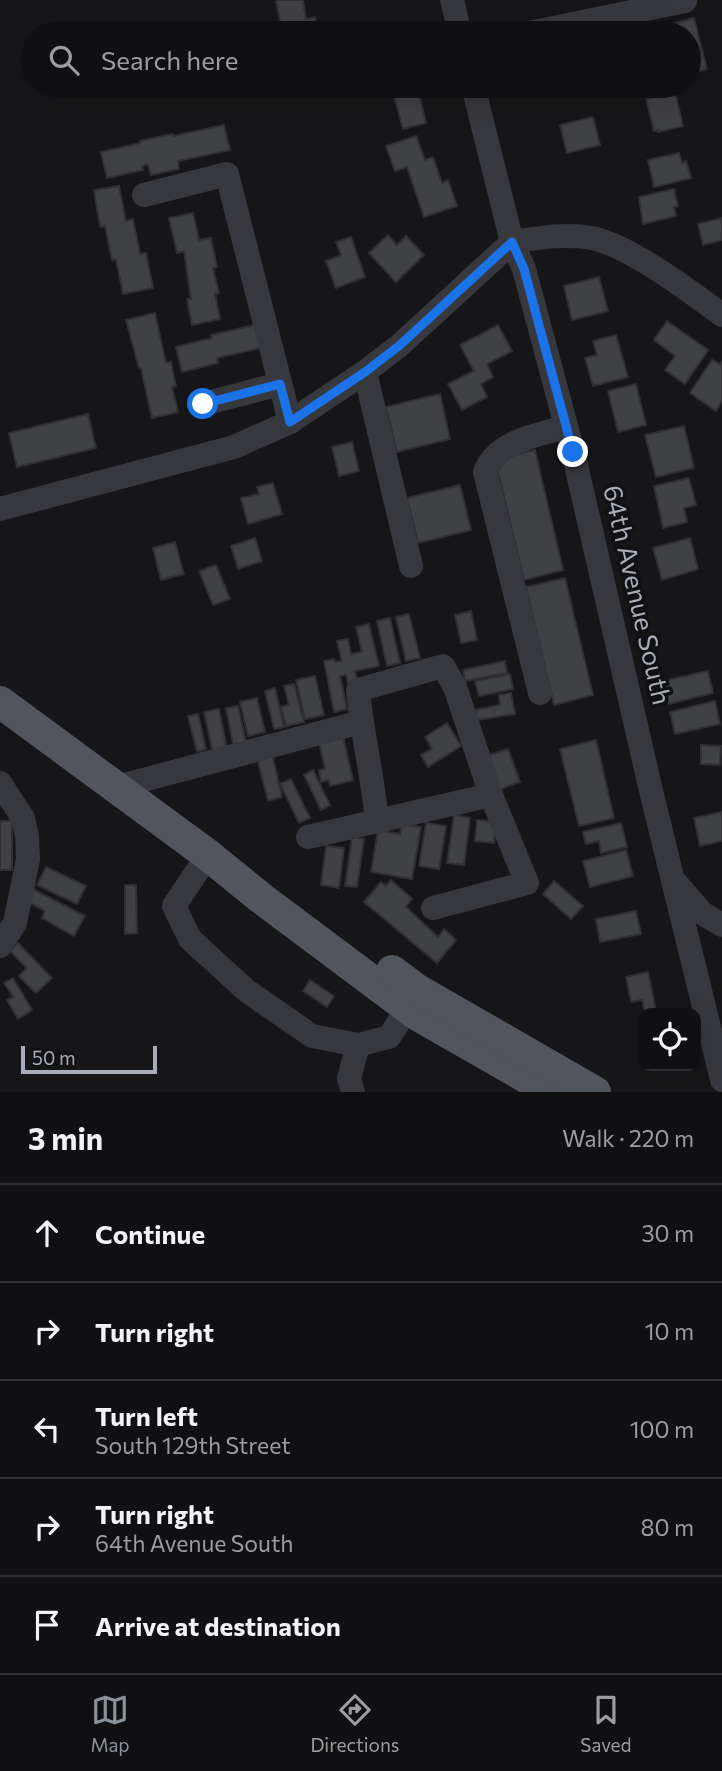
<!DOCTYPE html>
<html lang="en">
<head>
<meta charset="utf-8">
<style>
  :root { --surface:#101012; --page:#19191b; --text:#f1f3f6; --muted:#9c9d9f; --line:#303032; --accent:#8c9099 }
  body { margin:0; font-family:Commissioner,sans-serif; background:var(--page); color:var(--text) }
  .controls { position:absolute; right:21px; bottom:21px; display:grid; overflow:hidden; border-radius:14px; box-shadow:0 7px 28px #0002 }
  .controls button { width:63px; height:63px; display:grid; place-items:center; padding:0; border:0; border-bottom:2px solid var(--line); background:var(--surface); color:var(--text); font:35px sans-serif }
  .scale { position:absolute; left:21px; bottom:18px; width:136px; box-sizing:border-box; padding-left:7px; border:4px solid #a8adb8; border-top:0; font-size:19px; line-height:24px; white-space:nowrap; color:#a8adb8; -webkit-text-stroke:5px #111113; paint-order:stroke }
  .stop { position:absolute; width:21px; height:21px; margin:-16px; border:5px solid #1a73e8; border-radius:50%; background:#fff }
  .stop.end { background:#1a73e8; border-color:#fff; box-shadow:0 2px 7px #0008 }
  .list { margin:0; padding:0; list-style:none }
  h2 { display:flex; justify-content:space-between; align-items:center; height:91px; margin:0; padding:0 28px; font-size:30px }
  h2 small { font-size:23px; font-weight:400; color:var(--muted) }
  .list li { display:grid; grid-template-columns:46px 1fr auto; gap:21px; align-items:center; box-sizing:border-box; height:98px; padding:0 28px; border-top:2px solid var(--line) }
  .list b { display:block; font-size:26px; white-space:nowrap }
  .list p { margin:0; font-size:23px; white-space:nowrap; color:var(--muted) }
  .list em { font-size:23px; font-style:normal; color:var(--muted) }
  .icon { flex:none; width:38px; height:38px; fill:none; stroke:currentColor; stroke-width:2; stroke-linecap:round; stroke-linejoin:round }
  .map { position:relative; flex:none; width:722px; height:1092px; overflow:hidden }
  .search { position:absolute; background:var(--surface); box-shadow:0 7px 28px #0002; left:21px; right:21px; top:21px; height:77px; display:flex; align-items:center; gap:18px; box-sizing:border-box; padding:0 24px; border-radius:38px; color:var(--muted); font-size:26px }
  .sheet { height:581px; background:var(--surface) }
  nav { display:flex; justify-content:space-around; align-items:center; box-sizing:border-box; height:98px; border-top:2px solid var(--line); background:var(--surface); font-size:19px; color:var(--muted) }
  nav a { display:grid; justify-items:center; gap:4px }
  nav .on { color:var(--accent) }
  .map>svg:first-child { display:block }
  .building { fill:#404145; stroke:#303034; stroke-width:2 }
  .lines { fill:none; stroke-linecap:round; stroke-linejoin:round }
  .minor { stroke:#37383d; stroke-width:24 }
  .major { stroke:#53555c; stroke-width:32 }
  .route { stroke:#1a73e8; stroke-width:9 }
  .labels { text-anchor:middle; stroke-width:7; stroke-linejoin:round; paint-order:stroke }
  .street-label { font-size:26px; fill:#a8adb8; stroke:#111113 }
</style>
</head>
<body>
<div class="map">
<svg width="722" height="1092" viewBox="0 0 722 1092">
  <rect width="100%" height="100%" fill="#161618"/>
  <g class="building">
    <polygon points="276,0 303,0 306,19 315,17 318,33 282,33"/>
    <polygon points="694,18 707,69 689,74 689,33 670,33 668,25"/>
    <polygon points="374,28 375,33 349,33"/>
    <polygon points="418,89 426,123 403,129 394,96"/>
    <polygon points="675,92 683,126 658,132 658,130 654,131 646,99"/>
    <polygon points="593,117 600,145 567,153 560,125"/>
    <polygon points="224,125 230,150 178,161 179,169 151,175 148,165 142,166 143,170 107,178 101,152 140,143 140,141 172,134 173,136"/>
    <polygon points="416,136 425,160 433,157 442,183 448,180 457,206 424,217 407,167 395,171 386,146"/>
    <polygon points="679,153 682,163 686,161 691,178 654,187 648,160"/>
    <polygon points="119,186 126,221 133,219 140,254 146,253 153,288 123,294 116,259 112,260 105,226 100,227 94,190"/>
    <polygon points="674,189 678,206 674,207 676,216 643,224 639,197"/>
    <polygon points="193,213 199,240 211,238 217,267 213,268 219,293 215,294 220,319 192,325 187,299 191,299 184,251 177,253 169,218"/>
    <polygon points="722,218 722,240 703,245 698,224"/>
    <polygon points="388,235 397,245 406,236 424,255 396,282 369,253"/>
    <polygon points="351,237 365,277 336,288 326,261 341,255 336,242"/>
    <polygon points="599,277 608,311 572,320 564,286"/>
    <polygon points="155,313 166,363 171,362 176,386 172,387 178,412 152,418 141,368 139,368 126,320"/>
    <polygon points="667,321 708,350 685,384 665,370 675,356 654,340"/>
    <polygon points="255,325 260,348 217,358 218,363 182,372 176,347 212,338 211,335"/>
    <polygon points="498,325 512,351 487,364 493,377 481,384 487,397 462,410 448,384 474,371 460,345"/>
    <polygon points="616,335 628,377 593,386 585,358 597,355 593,341"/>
    <polygon points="712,360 720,364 722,361 722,401 716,411 690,393"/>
    <polygon points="636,384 646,425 618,432 608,391"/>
    <polygon points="440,394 450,439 397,452 386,407"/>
    <polygon points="88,414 96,448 17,467 9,433"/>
    <polygon points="684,426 694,468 656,477 645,435"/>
    <polygon points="352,442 359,471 339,476 332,447"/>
    <polygon points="535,450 563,570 524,580 495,459"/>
    <polygon points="689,478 696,505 684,508 687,522 663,528 654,486"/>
    <polygon points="273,483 282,514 248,524 241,498 259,494 257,487"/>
    <polygon points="460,485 471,530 418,543 407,498"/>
    <polygon points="255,538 262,561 238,569 231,546"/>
    <polygon points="690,538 698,569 662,580 653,548"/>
    <polygon points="175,542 184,574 161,580 153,548"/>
    <polygon points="216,565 230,599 213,605 199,571"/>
    <polygon points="565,578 593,695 554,705 526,587"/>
    <polygon points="471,611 477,640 461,643 455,615"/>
    <polygon points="409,614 420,658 406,661 396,617"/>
    <polygon points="390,618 400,663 387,666 377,621"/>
    <polygon points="369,624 379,666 355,671 358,683 348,684 346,675 340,676 347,709 334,712 324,661 334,659 335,662 342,661 337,641 348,639 351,654 362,652 356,627"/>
    <polygon points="505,661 507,673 465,681 463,670"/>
    <polygon points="708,671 713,693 669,704 663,681"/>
    <polygon points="510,674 513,689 479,696 475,681"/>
    <polygon points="315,676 324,715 305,719 296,680"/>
    <polygon points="294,684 304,722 286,726 281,707 289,705 284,686"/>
    <polygon points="275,688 284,727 274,729 265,691"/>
    <polygon points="511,693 515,714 477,720 475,710 500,705 499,695"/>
    <polygon points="257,698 265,732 248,736 240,702"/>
    <polygon points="715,701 720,724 675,734 670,712"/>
    <polygon points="238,706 246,742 233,744 226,708"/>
    <polygon points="219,709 227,750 213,753 204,712"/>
    <polygon points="198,714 206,749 197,752 188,716"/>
    <polygon points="447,723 461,746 428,767 421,755 432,749 425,737"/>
    <polygon points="343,736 353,780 330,786 329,780 321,782 319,770 325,769 319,742"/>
    <polygon points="596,740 614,818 579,826 560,749"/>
    <polygon points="701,745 721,746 720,765 701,764"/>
    <polygon points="271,749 282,797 268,801 256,753"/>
    <polygon points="508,749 520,782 498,790 486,756"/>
    <polygon points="313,770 330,805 321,810 304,775"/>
    <polygon points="291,779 310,818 299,823 280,784"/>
    <polygon points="722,812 722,841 700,846 694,818"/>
    <polygon points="454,815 470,818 464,865 447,863"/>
    <polygon points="477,820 496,822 494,843 475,841"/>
    <rect x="0" y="821" width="12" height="49"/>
    <polygon points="426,823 446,826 439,869 419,866"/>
    <polygon points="621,823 627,847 601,853 599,841 586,844 583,832"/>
    <polygon points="402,824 421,827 412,879 371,872 378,830 400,834"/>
    <polygon points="352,837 364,839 357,887 345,886"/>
    <polygon points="326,846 344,848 339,888 321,885"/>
    <polygon points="626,850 633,876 590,887 583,861"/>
    <polygon points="46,867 86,886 77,904 37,885"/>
    <polygon points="391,880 412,899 406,907 438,937 444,929 456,940 437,963 364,902 381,882 386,886"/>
    <polygon points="554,881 583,906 571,919 543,894"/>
    <polygon points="125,885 136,885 137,933 125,934"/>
    <polygon points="33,889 85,916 74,936 42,918 45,911 26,901"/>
    <polygon points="636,911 641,934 600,942 596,919"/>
    <polygon points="18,943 52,978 36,993 19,976 27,968 10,951"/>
    <polygon points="648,972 656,1010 645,1012 642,1000 631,1002 626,977"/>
    <polygon points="13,978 32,1010 18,1019 7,1000 13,997 4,983"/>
    <polygon points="310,980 334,996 327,1007 303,991"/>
  </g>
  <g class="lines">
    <g class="minor">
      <polyline points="452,0 460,33"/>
      <polyline points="529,33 685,1"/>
      <polyline points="473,86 512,242 524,269 573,452 652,795 722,1080"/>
      <polyline points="144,195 227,174 290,422"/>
      <path d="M512 242C538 238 565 233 592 238 630 246 691 292 722 315"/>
      <polyline points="365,372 411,566"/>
      <polyline points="203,404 280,384"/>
      <polyline points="0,509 234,447 290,422 365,372 400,345 512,242"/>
      <path d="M540 693 485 472C497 441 537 435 566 427"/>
      <polyline points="0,783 23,818 27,836 28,859 15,923 0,946"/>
      <polyline points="117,787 361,722"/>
      <path d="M377 822C373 777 362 734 358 690L443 666 455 687 491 795 527 883 433 908"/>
      <polyline points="308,837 491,795"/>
      <polyline points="208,855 174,906 190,939 247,991 312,1036 358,1045 389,1037 408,1008"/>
      <polyline points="675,882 702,913 722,925"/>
      <polyline points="353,1092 349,1078 358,1045"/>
    </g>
    <g class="major">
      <polyline points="0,702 208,855 261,898 416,1014 552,1092"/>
      <polyline points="392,971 416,989 595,1092"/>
    </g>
  </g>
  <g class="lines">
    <polyline class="route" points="203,404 280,384 290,422 365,372 400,345 512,242 524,269 573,452"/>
  </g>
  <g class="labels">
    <g class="street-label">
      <text transform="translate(637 595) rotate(77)" y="9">64th Avenue South</text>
    </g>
  </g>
</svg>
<div class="controls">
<button><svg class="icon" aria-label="locate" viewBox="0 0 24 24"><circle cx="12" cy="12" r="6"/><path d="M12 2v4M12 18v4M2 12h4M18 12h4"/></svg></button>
</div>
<div class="scale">50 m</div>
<div class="stop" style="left:203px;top:404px"></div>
<div class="stop end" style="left:573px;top:452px"></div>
<div class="search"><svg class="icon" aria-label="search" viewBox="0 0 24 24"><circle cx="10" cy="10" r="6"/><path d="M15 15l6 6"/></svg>Search here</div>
</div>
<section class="sheet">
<h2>3 min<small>Walk · 220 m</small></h2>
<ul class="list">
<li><svg class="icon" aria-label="ahead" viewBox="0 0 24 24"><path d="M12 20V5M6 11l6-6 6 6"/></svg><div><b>Continue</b></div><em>30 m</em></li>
<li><svg class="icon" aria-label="right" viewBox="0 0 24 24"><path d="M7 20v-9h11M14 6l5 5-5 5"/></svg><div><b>Turn right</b></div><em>10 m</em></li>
<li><svg class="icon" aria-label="left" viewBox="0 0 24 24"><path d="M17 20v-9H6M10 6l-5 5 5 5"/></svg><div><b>Turn left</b><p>South 129th Street</p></div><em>100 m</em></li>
<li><svg class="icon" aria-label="right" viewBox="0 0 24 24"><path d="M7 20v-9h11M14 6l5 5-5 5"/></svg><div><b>Turn right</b><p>64th Avenue South</p></div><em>80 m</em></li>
<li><svg class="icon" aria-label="arrive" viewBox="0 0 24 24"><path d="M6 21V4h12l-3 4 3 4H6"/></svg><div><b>Arrive at destination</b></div></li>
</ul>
</section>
<nav>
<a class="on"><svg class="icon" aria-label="map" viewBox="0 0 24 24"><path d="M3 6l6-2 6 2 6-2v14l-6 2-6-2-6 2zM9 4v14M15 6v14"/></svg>Map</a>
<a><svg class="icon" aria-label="directions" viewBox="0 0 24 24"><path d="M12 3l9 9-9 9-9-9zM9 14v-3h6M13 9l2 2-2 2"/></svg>Directions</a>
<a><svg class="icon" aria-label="saved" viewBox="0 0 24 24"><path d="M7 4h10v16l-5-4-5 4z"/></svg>Saved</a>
</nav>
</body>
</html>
